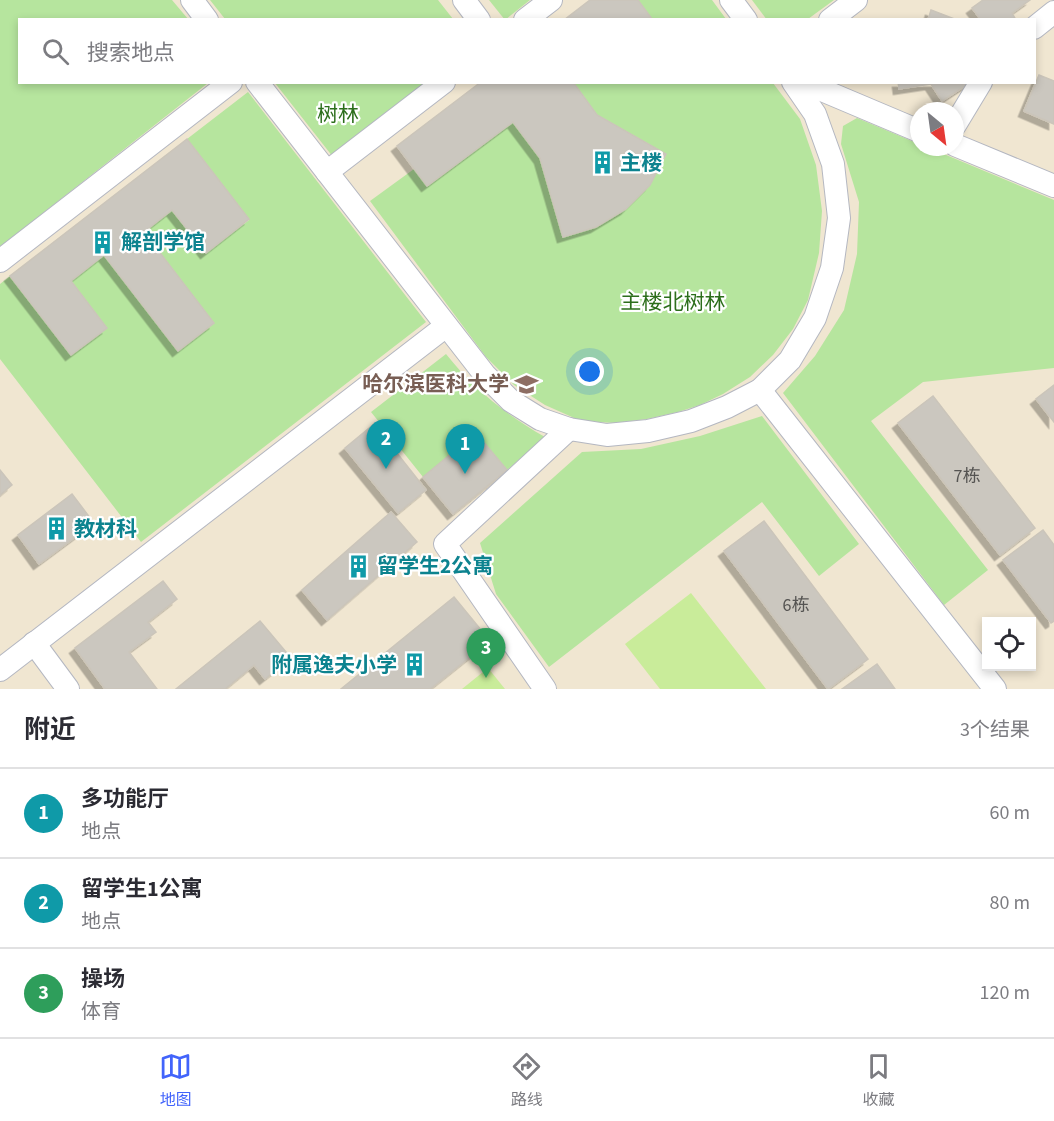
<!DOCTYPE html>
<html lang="zh">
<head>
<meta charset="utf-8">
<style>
  :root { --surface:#fff; --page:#f2f2f3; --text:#2b2b33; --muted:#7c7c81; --line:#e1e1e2; --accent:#4264fb }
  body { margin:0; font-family:"Source Sans 3","Noto Sans SC",sans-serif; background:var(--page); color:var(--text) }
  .controls { position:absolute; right:18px; bottom:18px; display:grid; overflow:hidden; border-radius:0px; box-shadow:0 3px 9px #0003 }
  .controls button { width:54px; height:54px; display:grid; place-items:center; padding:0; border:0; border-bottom:2px solid var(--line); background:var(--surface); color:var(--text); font:30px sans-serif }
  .compass { position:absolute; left:910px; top:102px; width:54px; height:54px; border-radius:50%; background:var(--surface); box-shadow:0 3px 9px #0003; rotate:151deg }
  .you { position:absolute; left:590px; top:372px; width:21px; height:21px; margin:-15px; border:4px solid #fff; border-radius:50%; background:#1a73e8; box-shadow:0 0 0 9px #1a73e833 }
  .badge { display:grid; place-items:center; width:39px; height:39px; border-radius:50%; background:var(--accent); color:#fff; font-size:20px; font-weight:700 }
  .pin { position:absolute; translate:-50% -50px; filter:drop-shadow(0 2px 3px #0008) }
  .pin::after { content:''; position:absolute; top:32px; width:21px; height:18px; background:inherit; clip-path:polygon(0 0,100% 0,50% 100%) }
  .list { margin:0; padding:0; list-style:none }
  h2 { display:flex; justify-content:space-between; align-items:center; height:78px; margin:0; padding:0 24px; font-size:26px }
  h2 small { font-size:20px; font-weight:400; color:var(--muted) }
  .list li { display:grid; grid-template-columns:39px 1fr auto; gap:18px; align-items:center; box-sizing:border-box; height:90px; padding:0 24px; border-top:2px solid var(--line) }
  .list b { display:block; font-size:22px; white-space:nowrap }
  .list p { margin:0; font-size:20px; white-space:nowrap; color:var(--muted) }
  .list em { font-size:20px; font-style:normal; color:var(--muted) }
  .icon { flex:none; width:33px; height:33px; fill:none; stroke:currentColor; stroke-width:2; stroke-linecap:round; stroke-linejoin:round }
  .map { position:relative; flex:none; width:1054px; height:689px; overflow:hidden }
  .search { position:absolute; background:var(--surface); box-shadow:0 3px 9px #0003; left:18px; right:18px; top:18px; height:66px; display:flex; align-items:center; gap:15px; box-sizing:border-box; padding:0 21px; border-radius:0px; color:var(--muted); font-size:22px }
  .sheet { height:348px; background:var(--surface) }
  nav { display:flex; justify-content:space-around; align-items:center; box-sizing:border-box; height:84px; border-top:2px solid var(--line); background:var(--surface); font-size:16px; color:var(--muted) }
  nav a { display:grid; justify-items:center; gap:3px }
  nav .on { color:var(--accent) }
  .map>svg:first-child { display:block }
  .education { fill:#f0e6d1; fill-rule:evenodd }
  .green { fill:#b6e59e }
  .pitch { fill:#c9ec9a }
  .building { fill:#cbc7bf; stroke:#cbc5ba; stroke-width:1.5; filter:url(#shadow) }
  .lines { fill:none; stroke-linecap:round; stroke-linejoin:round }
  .minor-casing { stroke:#b4b7c1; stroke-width:24 }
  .minor { stroke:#fff; stroke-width:22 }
  .labels { text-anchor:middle; stroke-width:4.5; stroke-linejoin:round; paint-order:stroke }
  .number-label { font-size:18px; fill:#555452 }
  .park-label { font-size:21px; fill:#2c6e1b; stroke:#fff }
  .culture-label { font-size:21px; font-weight:bold; fill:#0d838f; stroke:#fff; text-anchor:start }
  .education-label { font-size:21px; font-weight:bold; fill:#785e54; stroke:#fff; text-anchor:end }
</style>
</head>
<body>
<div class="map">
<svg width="1054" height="689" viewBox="0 0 1054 689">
  <defs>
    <filter id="shadow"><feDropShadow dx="-5.5" dy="5.5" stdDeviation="0" flood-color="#0004"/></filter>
  </defs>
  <rect width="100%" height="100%" fill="#efe9e1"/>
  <path class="education" d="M0 0H1054V689H0ZM20 20H1034V82H20ZM919 111H955V147H919ZM986 622H1032V666H986Z"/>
  <g class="green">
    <polygon points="0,0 172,0 188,19 20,20 20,82 208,83 0,247"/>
    <polygon points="210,0 438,0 453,19 225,19"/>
    <polygon points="489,0 530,0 505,20"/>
    <polygon points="638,0 712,0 726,19 650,19 651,18"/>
    <polygon points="752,0 834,0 808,19 767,20"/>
    <polygon points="275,83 428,83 333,157"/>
    <polygon points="573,83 773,83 800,119 816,165 822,211 819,253 808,300 793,329 773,355 750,377 723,394 700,405 678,412 647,419 616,423 581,421 545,405 514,385 486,357 370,201 414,169 428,186 513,122 596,227 626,209 650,185 666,155 597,115"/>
    <polygon points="248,92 426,322 141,542 0,359 0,284 10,276 71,355 107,328 71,281 104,255 178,351 213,323 144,232 172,210 206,253 249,220 187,139"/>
    <polygon points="857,118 919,144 919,147 927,147 1054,200 1054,368 923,382 871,421 988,570 944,605 783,393 815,356 844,310 857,254 859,202 841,144 843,126"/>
    <path d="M446 354C473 388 506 415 545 437L507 470 476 433 423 477 371 412Z"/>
    <polygon points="762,416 859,544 819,576 762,502 549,667 496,594 480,543 582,452 641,449 700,436"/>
  </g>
  <g class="pitch">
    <polygon points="691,593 766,689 660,689 625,644"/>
    <polygon points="488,668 505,689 462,689"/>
  </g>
  <g class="building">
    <polygon points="590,0 638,0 652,19 564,20"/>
    <polygon points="983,0 1030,0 1012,13 1016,20 981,20 972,8"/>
    <polygon points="931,10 957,20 928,20"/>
    <polygon points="1039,75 1054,81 1054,124 1024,111"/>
    <polygon points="481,82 573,82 597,115 666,154 650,185 626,209 596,227 563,237 540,158 513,122 427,186 397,146"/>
    <polygon points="898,82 971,82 942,101 931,84 899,89"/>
    <polygon points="187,139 249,219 206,253 172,210 144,232 214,323 178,351 104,255 71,281 107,328 71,355 10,276"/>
    <polygon points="1054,385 1054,422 1036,399"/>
    <polygon points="933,396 1035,528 1000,555 898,423"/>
    <polygon points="374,424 426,490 398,513 345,448"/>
    <polygon points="476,433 507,470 453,514 423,477"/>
    <polygon points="0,470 12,485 0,495"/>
    <polygon points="72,494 94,523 39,564 18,535"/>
    <polygon points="391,512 417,542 327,620 302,590"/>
    <polygon points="764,521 868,659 828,689 724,551"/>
    <polygon points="1043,530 1054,545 1054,621 1051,623 1003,560"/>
    <polygon points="163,581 177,599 148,622 156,632 129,652 157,689 105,689 75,648"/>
    <polygon points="454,597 490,641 430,689 341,689"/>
    <polygon points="260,621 291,658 265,679 254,665 225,689 176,689"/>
    <polygon points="877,664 895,689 842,689"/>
  </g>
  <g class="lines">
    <defs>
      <g id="minor">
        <polyline points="192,0 207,20"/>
        <polyline points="464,0 479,20"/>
        <polyline points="731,0 746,20"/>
        <polyline points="525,20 551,0"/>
        <polyline points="830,20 856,0"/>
        <polyline points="1034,28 1054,12"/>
        <polyline points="257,82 485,375 511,401 540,419 569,429 607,435 648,431 691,421 727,407 760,390 790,360 815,318 832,268 839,218 833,164 815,114 793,82"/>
        <polyline points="803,82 919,131"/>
        <polyline points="955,125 981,82"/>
        <polyline points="955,145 1054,186"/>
        <polyline points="327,172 444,82"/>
        <polyline points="0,261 231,82"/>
        <polyline points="760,390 995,689"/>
        <polyline points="34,643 68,689"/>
        <polyline points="0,670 446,326"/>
        <polyline points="545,689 445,544 569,429"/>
      </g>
    </defs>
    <use href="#minor" class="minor-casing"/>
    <use href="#minor" class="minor"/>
  </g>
  <defs>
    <symbol id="building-bare" viewBox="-9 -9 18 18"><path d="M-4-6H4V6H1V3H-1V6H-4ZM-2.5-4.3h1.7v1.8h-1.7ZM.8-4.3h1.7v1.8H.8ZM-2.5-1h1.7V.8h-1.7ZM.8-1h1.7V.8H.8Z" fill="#0f9aa8" stroke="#fff" stroke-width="2.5" paint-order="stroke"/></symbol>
    <symbol id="university-bare" viewBox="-9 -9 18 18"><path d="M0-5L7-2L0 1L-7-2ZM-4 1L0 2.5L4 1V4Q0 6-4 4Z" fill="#8d6e63" stroke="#fff" stroke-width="2.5" paint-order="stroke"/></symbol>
  </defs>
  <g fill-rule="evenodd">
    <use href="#building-bare" x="586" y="146" width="33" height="33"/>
    <use href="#building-bare" x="86" y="226" width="33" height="33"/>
    <use href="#university-bare" x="510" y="368" width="33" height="33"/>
    <use href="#building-bare" x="40" y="512" width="33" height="33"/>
    <use href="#building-bare" x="342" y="550" width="33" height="33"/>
    <use href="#building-bare" x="398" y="648" width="33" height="33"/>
  </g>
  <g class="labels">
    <g class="number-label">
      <text x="967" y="482">7栋</text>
      <text x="796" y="611">6栋</text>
    </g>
    <g class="park-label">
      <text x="338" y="121">树林</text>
      <text x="673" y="309">主楼北树林</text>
    </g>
    <g class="culture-label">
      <text x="620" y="170">主楼</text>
      <text x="121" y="249">解剖学馆</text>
      <text x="74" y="536">教材科</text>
      <text x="377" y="573">留学生2公寓</text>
      <text x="397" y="672" text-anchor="end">附属逸夫小学</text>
    </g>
    <g class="education-label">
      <text x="509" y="391">哈尔滨医科大学</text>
    </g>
  </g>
</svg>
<div class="controls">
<button><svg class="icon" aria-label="locate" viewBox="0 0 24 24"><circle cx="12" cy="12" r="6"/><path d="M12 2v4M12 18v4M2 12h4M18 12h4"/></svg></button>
</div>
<svg class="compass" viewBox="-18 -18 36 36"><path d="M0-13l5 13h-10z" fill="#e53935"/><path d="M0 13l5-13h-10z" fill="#7c7c81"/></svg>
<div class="you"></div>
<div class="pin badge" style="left:465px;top:474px;background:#0f9aa8">1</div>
<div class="pin badge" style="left:386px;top:469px;background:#0f9aa8">2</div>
<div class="pin badge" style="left:486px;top:678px;background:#2e9e5b">3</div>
<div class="search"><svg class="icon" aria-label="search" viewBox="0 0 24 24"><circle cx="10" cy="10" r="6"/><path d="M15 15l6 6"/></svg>搜索地点</div>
</div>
<section class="sheet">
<h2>附近<small>3个结果</small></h2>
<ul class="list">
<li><span class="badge" style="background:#0f9aa8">1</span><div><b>多功能厅</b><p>地点</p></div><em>60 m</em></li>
<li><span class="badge" style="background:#0f9aa8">2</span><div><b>留学生1公寓</b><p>地点</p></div><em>80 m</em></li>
<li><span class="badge" style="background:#2e9e5b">3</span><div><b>操场</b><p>体育</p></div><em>120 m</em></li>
</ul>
</section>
<nav>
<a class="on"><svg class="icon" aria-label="map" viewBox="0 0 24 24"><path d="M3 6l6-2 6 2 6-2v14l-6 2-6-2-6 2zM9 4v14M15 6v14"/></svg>地图</a>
<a><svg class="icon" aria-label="directions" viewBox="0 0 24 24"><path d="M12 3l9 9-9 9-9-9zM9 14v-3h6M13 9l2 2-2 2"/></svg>路线</a>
<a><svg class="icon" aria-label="saved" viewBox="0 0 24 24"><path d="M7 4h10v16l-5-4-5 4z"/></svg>收藏</a>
</nav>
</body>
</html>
